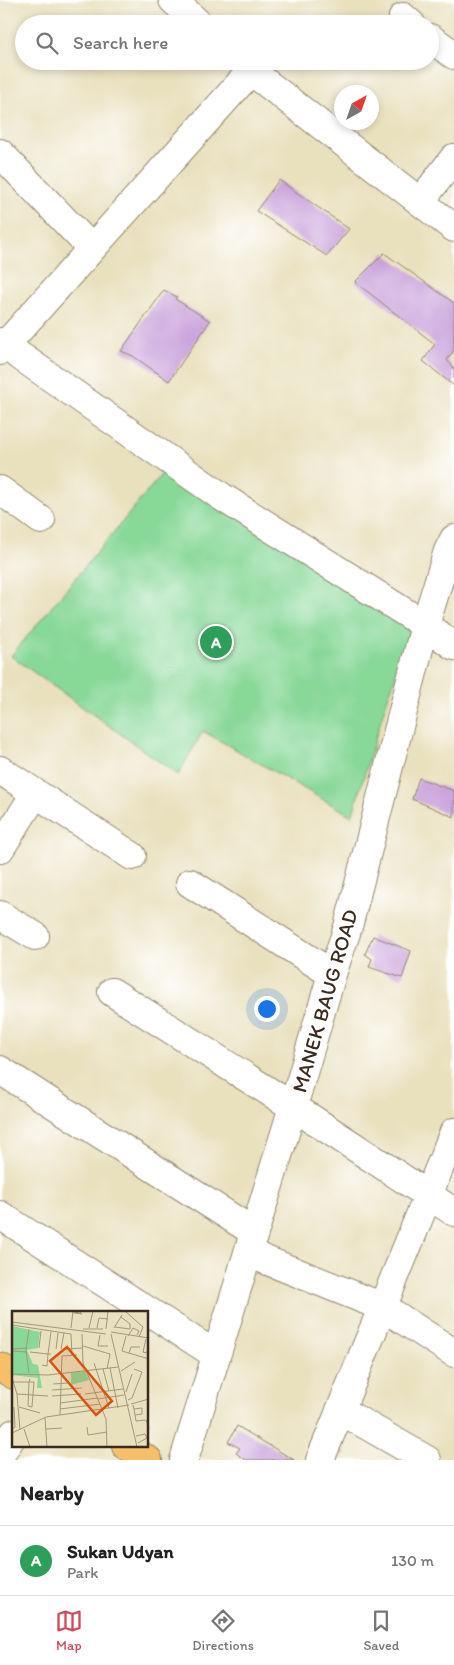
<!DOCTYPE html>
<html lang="en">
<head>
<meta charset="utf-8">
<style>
  :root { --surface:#fff; --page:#f6f6f6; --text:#222; --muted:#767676; --line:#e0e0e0; --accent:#d1495b }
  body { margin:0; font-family:Itim,sans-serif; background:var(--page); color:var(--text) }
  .compass { position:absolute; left:334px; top:85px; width:45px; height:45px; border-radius:50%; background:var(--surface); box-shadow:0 2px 8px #0003; rotate:40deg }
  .you { position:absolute; left:266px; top:1008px; width:18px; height:18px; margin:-12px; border:4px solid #fff; border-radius:50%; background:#1a73e8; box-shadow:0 0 0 8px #1a73e833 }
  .badge { display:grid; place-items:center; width:32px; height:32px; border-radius:50%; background:var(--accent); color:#fff; font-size:16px; font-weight:700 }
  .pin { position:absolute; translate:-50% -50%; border:2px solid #fff; box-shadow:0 1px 5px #0006 }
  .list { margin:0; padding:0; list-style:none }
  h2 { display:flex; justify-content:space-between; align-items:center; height:65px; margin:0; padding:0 20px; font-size:21px }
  h2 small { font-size:16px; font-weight:400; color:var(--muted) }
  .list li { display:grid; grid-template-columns:32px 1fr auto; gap:15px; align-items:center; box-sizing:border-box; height:70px; padding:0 20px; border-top:1px solid var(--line) }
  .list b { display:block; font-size:19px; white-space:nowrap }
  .list p { margin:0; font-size:16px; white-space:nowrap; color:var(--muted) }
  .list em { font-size:16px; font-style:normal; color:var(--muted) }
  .icon { flex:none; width:28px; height:28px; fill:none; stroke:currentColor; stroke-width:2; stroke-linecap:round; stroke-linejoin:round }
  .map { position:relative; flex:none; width:454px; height:1460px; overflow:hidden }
  .search { position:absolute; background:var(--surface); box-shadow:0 2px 8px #0003; left:15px; right:15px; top:15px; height:55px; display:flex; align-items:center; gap:12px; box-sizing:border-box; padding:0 18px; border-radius:28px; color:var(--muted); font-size:19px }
  .sheet { height:135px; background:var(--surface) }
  nav { display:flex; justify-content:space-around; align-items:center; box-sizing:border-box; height:70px; border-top:1px solid var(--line); background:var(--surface); font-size:14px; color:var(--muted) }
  nav a { display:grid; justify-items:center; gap:2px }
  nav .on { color:var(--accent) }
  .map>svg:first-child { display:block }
  .green { fill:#88d898; stroke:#62815b }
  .building { fill:#caa3db }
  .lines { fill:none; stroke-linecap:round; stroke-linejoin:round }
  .minor-casing { stroke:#92856e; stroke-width:30 }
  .major-casing { stroke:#92856e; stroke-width:30 }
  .minor { stroke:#fff; stroke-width:28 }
  .major { stroke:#f6c06b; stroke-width:28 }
  .labels { text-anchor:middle; stroke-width:4; stroke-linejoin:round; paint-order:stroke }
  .street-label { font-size:21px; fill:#3b2a1e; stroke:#fff }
  .inset-road { fill:none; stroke:#a3977d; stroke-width:1 }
  .view { fill:#d7540e; fill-opacity:0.15; stroke:#d7540e; stroke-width:2.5 }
  .inset-edge { fill:none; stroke:#3b2a1e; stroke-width:2.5 }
</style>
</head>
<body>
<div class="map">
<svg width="454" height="1460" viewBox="0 0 454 1460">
  <rect width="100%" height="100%" fill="#fff"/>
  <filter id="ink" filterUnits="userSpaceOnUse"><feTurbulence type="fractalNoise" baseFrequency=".02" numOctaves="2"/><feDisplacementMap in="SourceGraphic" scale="10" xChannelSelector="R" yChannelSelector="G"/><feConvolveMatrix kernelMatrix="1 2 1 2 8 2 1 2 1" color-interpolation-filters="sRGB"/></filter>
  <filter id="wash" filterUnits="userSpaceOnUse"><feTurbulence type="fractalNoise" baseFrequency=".0096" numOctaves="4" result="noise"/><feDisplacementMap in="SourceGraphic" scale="20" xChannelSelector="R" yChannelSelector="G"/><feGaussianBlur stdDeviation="1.12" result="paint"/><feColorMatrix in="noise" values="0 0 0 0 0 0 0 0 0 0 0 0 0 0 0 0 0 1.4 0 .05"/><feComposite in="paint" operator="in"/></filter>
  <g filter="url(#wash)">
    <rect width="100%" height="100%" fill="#e9e0bd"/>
    <polygon class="green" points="166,469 413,628 386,703 352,816 203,731 178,775 11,656"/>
    <g id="blocks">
      <g class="building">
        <polygon points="279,180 349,229 327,256 256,211"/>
        <polygon points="384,253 454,303 454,350 447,360 454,368 454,386 423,361 435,344 355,282"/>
        <polygon points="164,290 177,297 175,299 210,321 169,381 133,356 121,351"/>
        <polygon points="419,778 454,791 454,817 412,799"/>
        <polygon points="373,936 411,951 402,978 369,967 372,959 365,954"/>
        <polygon points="237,1426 294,1460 246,1460 236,1453 240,1448 228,1442"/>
      </g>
    </g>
  </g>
  <g filter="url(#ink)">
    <use href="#blocks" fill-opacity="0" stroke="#92856e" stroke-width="1"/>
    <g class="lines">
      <defs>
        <g id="minor">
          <polyline points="173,0 199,24"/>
          <polyline points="403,17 411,24"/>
          <polyline points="430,38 454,55"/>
          <polyline points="0,153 91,248"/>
          <polyline points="420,202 454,158"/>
          <polyline points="0,342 222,497 425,625 454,646"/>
          <polyline points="0,351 251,71 454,228"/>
          <polyline points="0,490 41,520"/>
          <polyline points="0,770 132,856"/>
          <polyline points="0,849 35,794"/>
          <polyline points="190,883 332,974"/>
          <polyline points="0,915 35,936"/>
          <polyline points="112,992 309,1117 454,1212"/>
          <polyline points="0,1070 254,1232"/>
          <polyline points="0,1215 216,1355"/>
          <polyline points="248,1253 383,1307 454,1353"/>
          <polyline points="340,1410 427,1460"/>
          <polyline points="0,1456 14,1433"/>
          <polyline points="184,1460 293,1107 332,974 348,927 425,625 448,551 454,539"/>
          <polyline points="320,1460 454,1132"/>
        </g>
        <g id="major">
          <polyline points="0,1367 14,1375"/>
          <polyline points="126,1446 148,1460"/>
        </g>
      </defs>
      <use href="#minor" class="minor-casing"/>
      <use href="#major" class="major-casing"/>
      <use href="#minor" class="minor"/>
      <use href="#major" class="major"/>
    </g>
  </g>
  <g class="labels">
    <g class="street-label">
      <text transform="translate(325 1001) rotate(-74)" y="7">MANEK BAUG ROAD</text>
    </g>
  </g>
  <g transform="translate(12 1311)">
    <rect width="136" height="136" fill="#e9e0bd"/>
    <path d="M0 15 28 21 26 37 15 39 21 53 26 54 30 77H25L26 67 0 64ZM73 60 77 69 59 74V62Z" fill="#88d898"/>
    <path class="inset-road" d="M113 0 131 16 127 26M61 2 68 1 70 3 63 2M0 11 94 23M0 14 59 23 60 44M103 16 118 18V13L109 6M59 17 61 0M77 17 81 0M85 17 87 7 96 8M102 17 110 4M71 18H91M94 18 96 0M39 21 36 43H39M99 21 137 27M70 23 71 52 94 108 95 136M99 23 125 136M88 24 86 35H96M114 25 110 40 137 48M116 25 121 17 127 20 125 24M134 28 131 41 134 42 137 37M71 35 98 43 95 58M27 37 29 20M0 38 15 37M44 38 46 22M49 38 52 22M54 38 71 37M0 40 15 41M18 41 36 43 35 55 30 54M117 42 119 36H128M82 52 97 97M98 57 106 97M91 58 97 80M109 60 123 51M17 62 14 39 17 18M0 63 36 64 106 56M0 67 5 83 8 119M1 71H22L20 96 16 95 17 71 18 68M41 73 56 72M40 79 70 77M114 81 120 63M5 83 36 85M73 83 111 78M40 85 69 83M86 88 112 84M116 89 120 87 130 61 122 58M48 92 86 87M119 93 137 88M121 94 122 98 130 97V103L123 104 122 98M7 96 28 102M48 98 88 93M48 104 50 45 65 44M123 104 124 110 134 109 137 117M33 107 35 136M75 116 76 124 95 121M0 118 3 116 2 96M12 118 18 136M34 118 50 117M0 122 34 106 117 94M124 125 133 123 135 127 126 132"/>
    <path class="view" d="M55 36 100 90 84 104 38 50Z"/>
    <rect width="136" height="136" class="inset-edge"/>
  </g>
</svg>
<svg class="compass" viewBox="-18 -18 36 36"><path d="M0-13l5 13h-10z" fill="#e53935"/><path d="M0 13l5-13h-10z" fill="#767676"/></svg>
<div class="you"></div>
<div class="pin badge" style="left:216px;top:642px;background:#2e9e5b">A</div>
<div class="search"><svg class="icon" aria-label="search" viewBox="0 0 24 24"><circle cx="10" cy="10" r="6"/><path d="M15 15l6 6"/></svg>Search here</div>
</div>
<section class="sheet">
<h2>Nearby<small></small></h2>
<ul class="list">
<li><span class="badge" style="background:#2e9e5b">A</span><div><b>Sukan Udyan</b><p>Park</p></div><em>130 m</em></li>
</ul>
</section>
<nav>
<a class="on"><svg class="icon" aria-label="map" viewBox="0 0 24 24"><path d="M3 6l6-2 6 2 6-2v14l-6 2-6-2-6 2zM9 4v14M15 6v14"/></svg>Map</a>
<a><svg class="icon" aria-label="directions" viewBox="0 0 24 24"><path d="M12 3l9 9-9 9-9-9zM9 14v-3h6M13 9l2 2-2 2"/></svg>Directions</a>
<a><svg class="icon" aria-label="saved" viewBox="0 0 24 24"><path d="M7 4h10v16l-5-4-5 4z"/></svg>Saved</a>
</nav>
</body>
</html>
